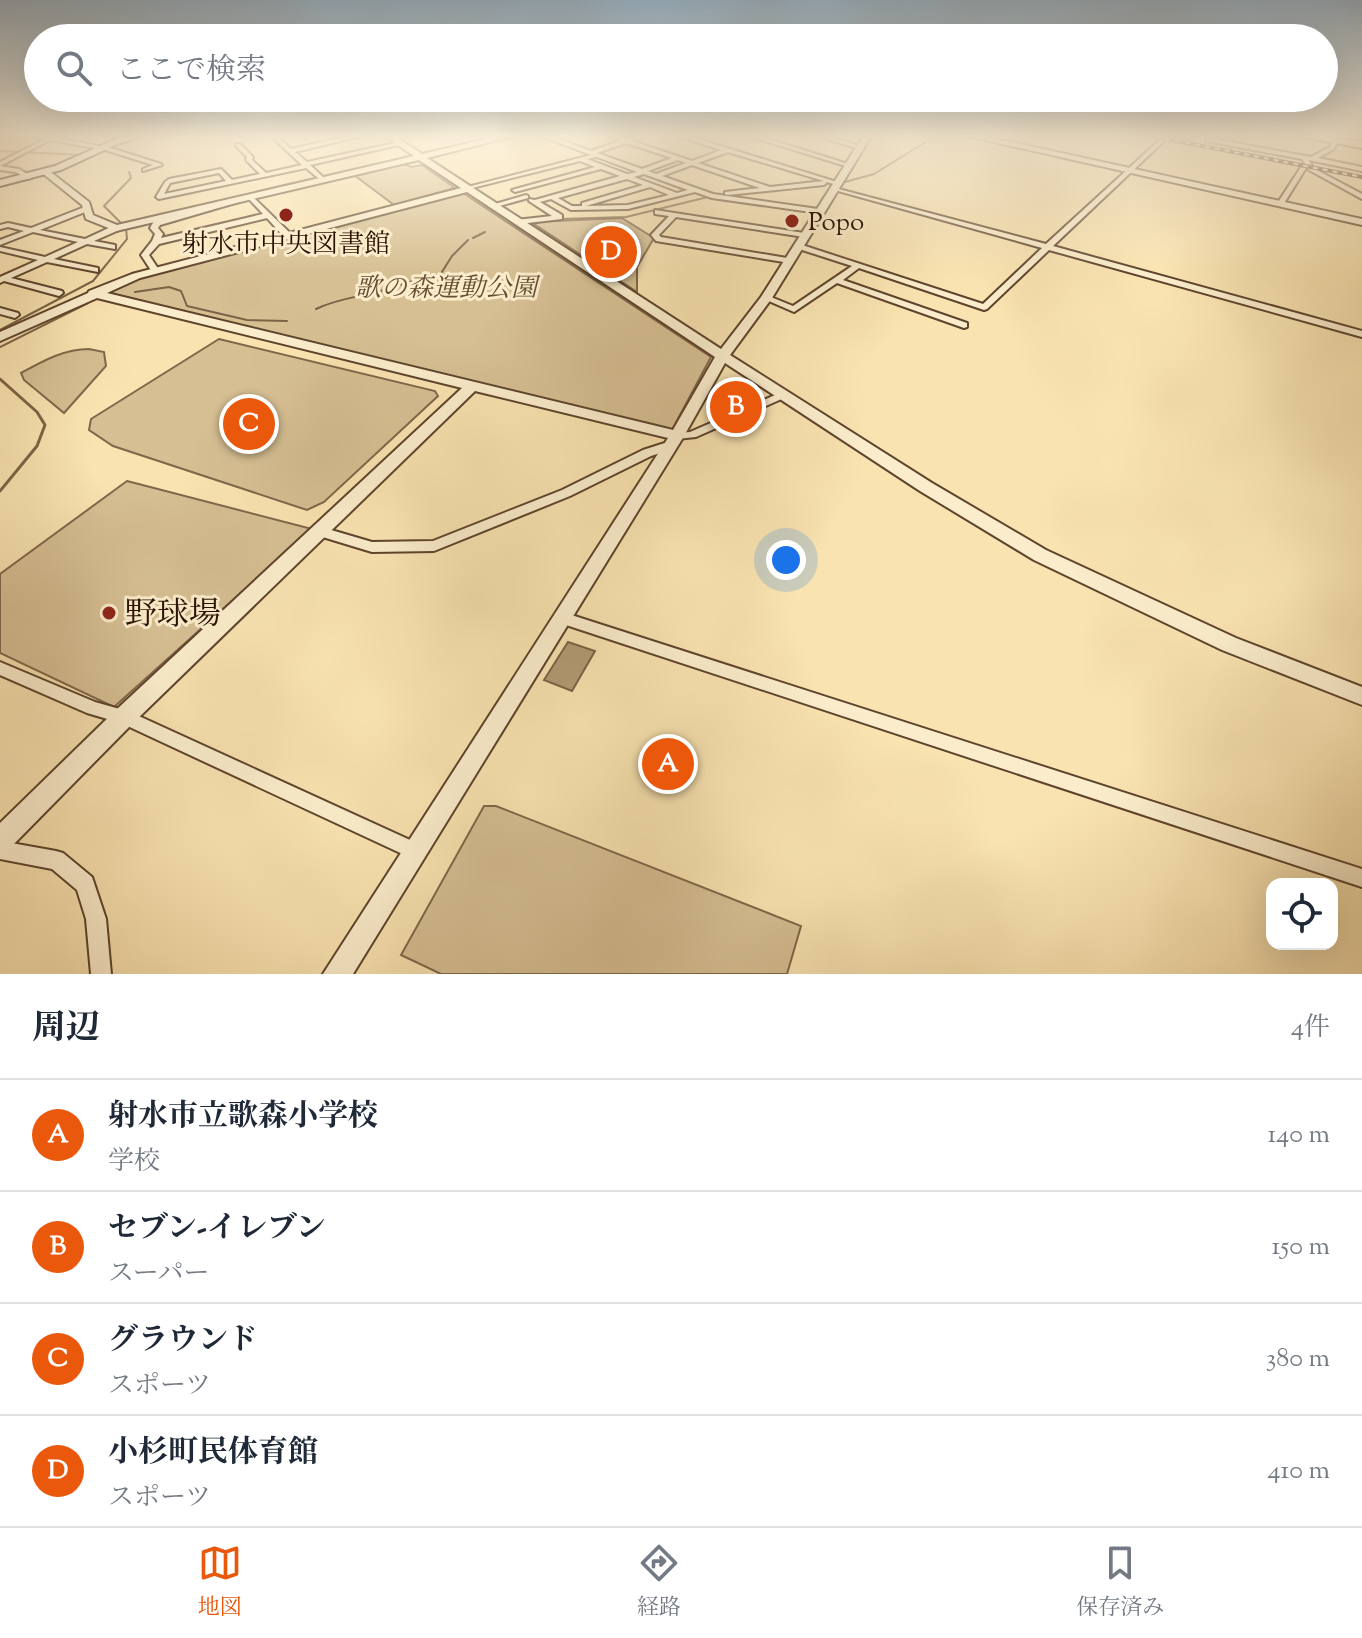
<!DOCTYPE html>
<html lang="ja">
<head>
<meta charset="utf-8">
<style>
  :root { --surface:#fff; --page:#f6f6f7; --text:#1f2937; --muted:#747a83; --line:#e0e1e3; --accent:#ea580c }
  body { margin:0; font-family:"Sorts Mill Goudy","Noto Serif JP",serif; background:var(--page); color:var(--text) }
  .controls { position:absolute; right:24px; bottom:24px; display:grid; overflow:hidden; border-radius:16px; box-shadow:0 8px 32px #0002 }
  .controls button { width:72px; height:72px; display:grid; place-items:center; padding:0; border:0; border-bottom:2px solid var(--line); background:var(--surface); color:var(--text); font:40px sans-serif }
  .you { position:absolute; left:786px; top:560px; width:28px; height:28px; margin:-20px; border:6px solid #fff; border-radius:50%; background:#1a73e8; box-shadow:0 0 0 12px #1a73e833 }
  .badge { display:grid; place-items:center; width:52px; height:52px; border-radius:50%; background:var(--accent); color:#fff; font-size:26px; font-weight:700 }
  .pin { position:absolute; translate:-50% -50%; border:4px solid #fff; box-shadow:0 2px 8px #0006 }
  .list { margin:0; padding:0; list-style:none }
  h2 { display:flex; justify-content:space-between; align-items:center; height:104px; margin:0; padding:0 32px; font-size:34px }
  h2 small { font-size:26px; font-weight:400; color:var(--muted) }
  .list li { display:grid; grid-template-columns:52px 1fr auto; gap:24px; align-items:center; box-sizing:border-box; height:112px; padding:0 32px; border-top:2px solid var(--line) }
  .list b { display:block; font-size:30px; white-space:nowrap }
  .list p { margin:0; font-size:26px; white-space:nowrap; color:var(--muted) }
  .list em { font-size:26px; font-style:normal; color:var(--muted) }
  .icon { flex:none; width:44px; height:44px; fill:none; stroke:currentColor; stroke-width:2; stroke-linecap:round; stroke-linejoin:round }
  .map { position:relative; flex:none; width:1362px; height:974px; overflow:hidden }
  .search { position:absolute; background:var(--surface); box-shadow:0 8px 32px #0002; left:24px; right:24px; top:24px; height:88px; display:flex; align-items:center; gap:20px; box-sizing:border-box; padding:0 28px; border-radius:44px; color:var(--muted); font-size:30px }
  .sheet { height:552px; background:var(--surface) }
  nav { display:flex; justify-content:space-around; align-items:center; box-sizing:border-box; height:112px; border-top:2px solid var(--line); background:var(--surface); font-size:22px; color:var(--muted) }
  nav a { display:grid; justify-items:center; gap:4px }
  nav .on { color:var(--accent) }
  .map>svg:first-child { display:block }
  .green { fill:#d6bf93; stroke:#80674a; stroke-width:2 }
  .water { fill:#b39b75; stroke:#7c6346; stroke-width:2 }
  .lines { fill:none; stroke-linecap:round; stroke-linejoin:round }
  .stream-far1 { stroke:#7c6346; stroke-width:2 }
  .stream { stroke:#7c6346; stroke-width:3 }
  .minor-casing { stroke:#5e442c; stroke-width:4 }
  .tertiary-casing { stroke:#5e442c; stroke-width:4 }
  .secondary-casing { stroke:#2a0f00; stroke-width:4 }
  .primary-casing { stroke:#2a0f00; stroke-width:4 }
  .minor { fill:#fbedcc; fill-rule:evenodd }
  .tertiary { fill:#fbedcc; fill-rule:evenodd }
  .secondary { fill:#fbedcc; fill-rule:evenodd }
  .primary { fill:#f9e3b1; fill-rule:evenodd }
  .rail-casing { stroke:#2a0f00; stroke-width:4 }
  .rail { stroke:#fbedcc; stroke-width:2; stroke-dasharray:5; stroke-linecap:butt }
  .poi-dot { fill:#8f2418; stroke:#fbedcc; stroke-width:3 }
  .labels { text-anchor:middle; stroke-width:6; stroke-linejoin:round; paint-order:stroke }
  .far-poi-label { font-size:26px; fill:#2a0f00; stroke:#fbedcc; text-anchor:start }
  .far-park-label { font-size:26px; font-style:italic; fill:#664d33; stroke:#fbedcc }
  .poi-label { font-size:32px; fill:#2a0f00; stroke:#fbedcc; text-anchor:start }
</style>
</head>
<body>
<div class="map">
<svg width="1362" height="974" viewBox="0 0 1362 974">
  <rect width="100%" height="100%" fill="#f9e3b1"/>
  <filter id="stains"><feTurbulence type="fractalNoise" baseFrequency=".0025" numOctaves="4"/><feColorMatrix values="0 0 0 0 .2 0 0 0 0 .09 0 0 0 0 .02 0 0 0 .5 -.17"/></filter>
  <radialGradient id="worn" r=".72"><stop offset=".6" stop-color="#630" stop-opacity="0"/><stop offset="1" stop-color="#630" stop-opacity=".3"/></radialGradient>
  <g class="green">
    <polygon points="405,164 411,167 422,165 455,188 394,205 354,175"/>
    <polygon points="463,193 711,357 672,430 108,295 114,289 145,276"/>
    <polygon points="622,218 654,238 637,267 637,292 531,222"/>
    <polygon points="219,339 435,391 438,396 324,502 307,510 113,446 89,430 91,419"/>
    <path d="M89 349 104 352 106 366 64 413 24 380 21 373C43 361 64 349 89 349Z"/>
    <polygon points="127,481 312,529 114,707 0,653 0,574"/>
    <polygon points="484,806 496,806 801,926 787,974 441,974 401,955"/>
  </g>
  <polygon class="water" points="568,642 595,651 572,691 544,680"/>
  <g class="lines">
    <g class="stream-far1">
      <polyline points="0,151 83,155"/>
      <polyline points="845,182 874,174 937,135"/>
      <polyline points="562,219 626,217 708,197"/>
      <polyline points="473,238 485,232"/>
      <polyline points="135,292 169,287 181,291 187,306 247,320 287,321"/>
      <path d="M316 309C338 298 361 297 384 290 404 284 419 278 440 275L452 256 468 240"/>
      <polyline points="0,330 93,281 127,239 126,228 104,206 131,178 129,172"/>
      <polyline points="0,347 88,303"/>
    </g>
    <polyline class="stream" points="0,379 37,412 45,425 37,446 0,491"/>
    <defs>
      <g id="minor">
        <polygon points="136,135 147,135 121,143 118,141"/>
        <path d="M353 135H366L295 152 307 162 400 142 403 144 310 165 325 179 326 180 323 182 306 168 159 199 156 197 165 182 169 179 221 169 232 180 260 174 246 160 247 157 236 146V144H240L253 157 252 160 266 173 302 165 274 139V137H278L291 149ZM219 173 226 181 164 194 170 183Z"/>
        <path d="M538 135H548L591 151 620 141 606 135C614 135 622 139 629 138 635 137 639 135 646 135L632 141 692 161 721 150 675 135H685L840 183 837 185 827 182 824 185 727 195 725 194V192L760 188 692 165 662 176 713 194 818 209 822 211 818 213 712 198 695 192 628 209 571 210 551 199 540 202 562 215V219L519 224 515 222 516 220 552 216 529 201V199L535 200 620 176 601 169 515 192 512 190 595 167 580 161 464 190V188L591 155ZM626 143 672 158 642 169 597 153ZM728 152 824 181 770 187 698 163ZM597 157 637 172 627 174 587 159ZM678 160 686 163 656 174 648 171ZM644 174 688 190 677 193 634 177ZM627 179 643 185 582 203V206H572L558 198ZM650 187 669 195 628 205 586 206Z"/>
        <polygon points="745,135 756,135 851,165 846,166"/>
        <polygon points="813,135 824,135 863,147 860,149"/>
        <polygon points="1210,135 1217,135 1213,139 1311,157 1330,147 1334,140 1338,140 1334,149 1318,158 1362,167 1362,171 1309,160 1313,168 1362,194 1362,199 1309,170 1302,159 1206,141"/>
        <polygon points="49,137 54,138 0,166 0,162"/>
        <polygon points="1163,137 1165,140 1053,246 1362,331 1362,337 1049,250 987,309 984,310 859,268 843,280 967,323 967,327 964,328 837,283 794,312 762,298 766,295 793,306 852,266 796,248 795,246 799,244 983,304 1042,248 831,189 831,187 1046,244"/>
        <polygon points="104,146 161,164 162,165 143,171 143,169 153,165 102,149"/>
        <polygon points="0,166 19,169 32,177 29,179 15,172 0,170"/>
        <polygon points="1301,167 1306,168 1283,205 1279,205 1277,204"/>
        <path d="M251 195 291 234V238H285L267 218 159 244 149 255 159 270 158 272H152L141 255 152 241 155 234 150 228 154 221ZM249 199 263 214 161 238 163 234 158 228 160 225Z"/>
        <polygon points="526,195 528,196 528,198 492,208 488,206"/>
        <polygon points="87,206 90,206 90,210 40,230 85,239 113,226 119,226 119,230 94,241 115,245 115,249 87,244 54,259 98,268 98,272 47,262 11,278 62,291 63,293 59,296 4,281 0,283 0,277 38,260 0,251 0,247 45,257 78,242 33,232 0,245 0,240 24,231 8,227 0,229 0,225 8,223 31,228"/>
        <polygon points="655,210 804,233 808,235 804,237 676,217 659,235 661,237 793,259 794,261 790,263 656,241 651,235 669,216 655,214"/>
        <polygon points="0,308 18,313 19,315 15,318 0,314"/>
        <polygon points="782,392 786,393 787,395 786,397 696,437 677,439 671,436 677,433 690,432"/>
        <polygon points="671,441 677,445 675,448 651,456 570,496 434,551 372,552 316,535 315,532 316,529 321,527 372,542 433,541 562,490 643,450"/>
        <polygon points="562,612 1362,869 1362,887 557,622 555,618 557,614"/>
        <polygon points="0,662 95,702 130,712 421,845 424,851 421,857 415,860 409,857 121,723 87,713 0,675"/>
        <polygon points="0,841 56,851 63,853 92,877 106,919 111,974 91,974 86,919 77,890 52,869 0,859"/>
      </g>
      <g id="tertiary">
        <polygon points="23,135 43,135 108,148 104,150"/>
        <path d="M383 135H393L422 154 503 135H519L427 158 721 349 761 297 864 135H872L772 298 730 355 932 483 1046 550 1236 638 1362 687V705L1222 650 1034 560 920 491 725 363 684 436 353 974H323L668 438 475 391 132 724 9 849 0 852V823L116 710 462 388 97 298 0 341V332L88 293 89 291 132 274 461 188 419 160 116 231 86 219 82 205 41 172 48 170 89 202 93 215 117 225 414 156ZM467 192 715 357 673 430 107 293 140 278Z"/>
        <polygon points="963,135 979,135 1362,219 1362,225"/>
      </g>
      <polygon id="secondary" points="125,135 137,135 61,170 0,186 0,180 55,166"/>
      <polygon id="primary" points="1293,135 1319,135 1362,142 1362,148"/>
    </defs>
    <use href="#minor" class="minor-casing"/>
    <use href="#tertiary" class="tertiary-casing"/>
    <use href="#secondary" class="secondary-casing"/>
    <use href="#primary" class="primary-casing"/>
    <use href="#minor" class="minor"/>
    <use href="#tertiary" class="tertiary"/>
    <use href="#secondary" class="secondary"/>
    <use href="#primary" class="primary"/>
    <defs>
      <polyline id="rail" points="1146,135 1362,177"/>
    </defs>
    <use href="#rail" class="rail-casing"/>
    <use href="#rail" class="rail"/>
  </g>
  <linearGradient id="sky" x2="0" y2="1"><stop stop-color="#93aaba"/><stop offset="0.5" stop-color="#fcf2dc"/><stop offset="1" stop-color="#fcf2dc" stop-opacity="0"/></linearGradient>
  <rect width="1362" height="272" fill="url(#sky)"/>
  <g class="poi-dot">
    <circle cx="286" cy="215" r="8"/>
    <circle cx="792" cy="221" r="8"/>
    <circle cx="109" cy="613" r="8"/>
  </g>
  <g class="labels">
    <g class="far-poi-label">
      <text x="808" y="230">Popo</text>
      <text x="286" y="252" text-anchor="middle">射水市中央図書館</text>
    </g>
    <g class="far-park-label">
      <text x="446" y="296">歌の森運動公園</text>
    </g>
    <g class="poi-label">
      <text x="125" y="624">野球場</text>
    </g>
  </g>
  <rect width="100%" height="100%" filter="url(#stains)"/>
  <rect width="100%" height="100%" fill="url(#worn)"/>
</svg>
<div class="controls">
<button><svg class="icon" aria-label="locate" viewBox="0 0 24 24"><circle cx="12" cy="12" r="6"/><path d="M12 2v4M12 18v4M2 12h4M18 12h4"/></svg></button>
</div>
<div class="you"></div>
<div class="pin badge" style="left:668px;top:764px">A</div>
<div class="pin badge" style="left:736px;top:407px">B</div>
<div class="pin badge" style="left:249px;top:424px">C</div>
<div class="pin badge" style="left:611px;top:252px">D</div>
<div class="search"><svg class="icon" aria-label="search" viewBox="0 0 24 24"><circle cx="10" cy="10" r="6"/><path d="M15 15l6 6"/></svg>ここで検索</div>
</div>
<section class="sheet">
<h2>周辺<small>4件</small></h2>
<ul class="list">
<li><span class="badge">A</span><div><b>射水市立歌森小学校</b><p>学校</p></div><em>140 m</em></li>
<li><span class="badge">B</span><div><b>セブン-イレブン</b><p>スーパー</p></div><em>150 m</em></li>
<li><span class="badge">C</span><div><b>グラウンド</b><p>スポーツ</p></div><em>380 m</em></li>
<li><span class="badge">D</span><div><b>小杉町民体育館</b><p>スポーツ</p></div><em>410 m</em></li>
</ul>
</section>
<nav>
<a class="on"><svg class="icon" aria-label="map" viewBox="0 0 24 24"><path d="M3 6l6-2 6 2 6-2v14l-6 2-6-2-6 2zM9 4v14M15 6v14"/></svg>地図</a>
<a><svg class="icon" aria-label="directions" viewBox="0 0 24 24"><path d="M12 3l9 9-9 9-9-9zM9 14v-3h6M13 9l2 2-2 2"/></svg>経路</a>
<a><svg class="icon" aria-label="saved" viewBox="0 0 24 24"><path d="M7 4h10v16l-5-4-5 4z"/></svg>保存済み</a>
</nav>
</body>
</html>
